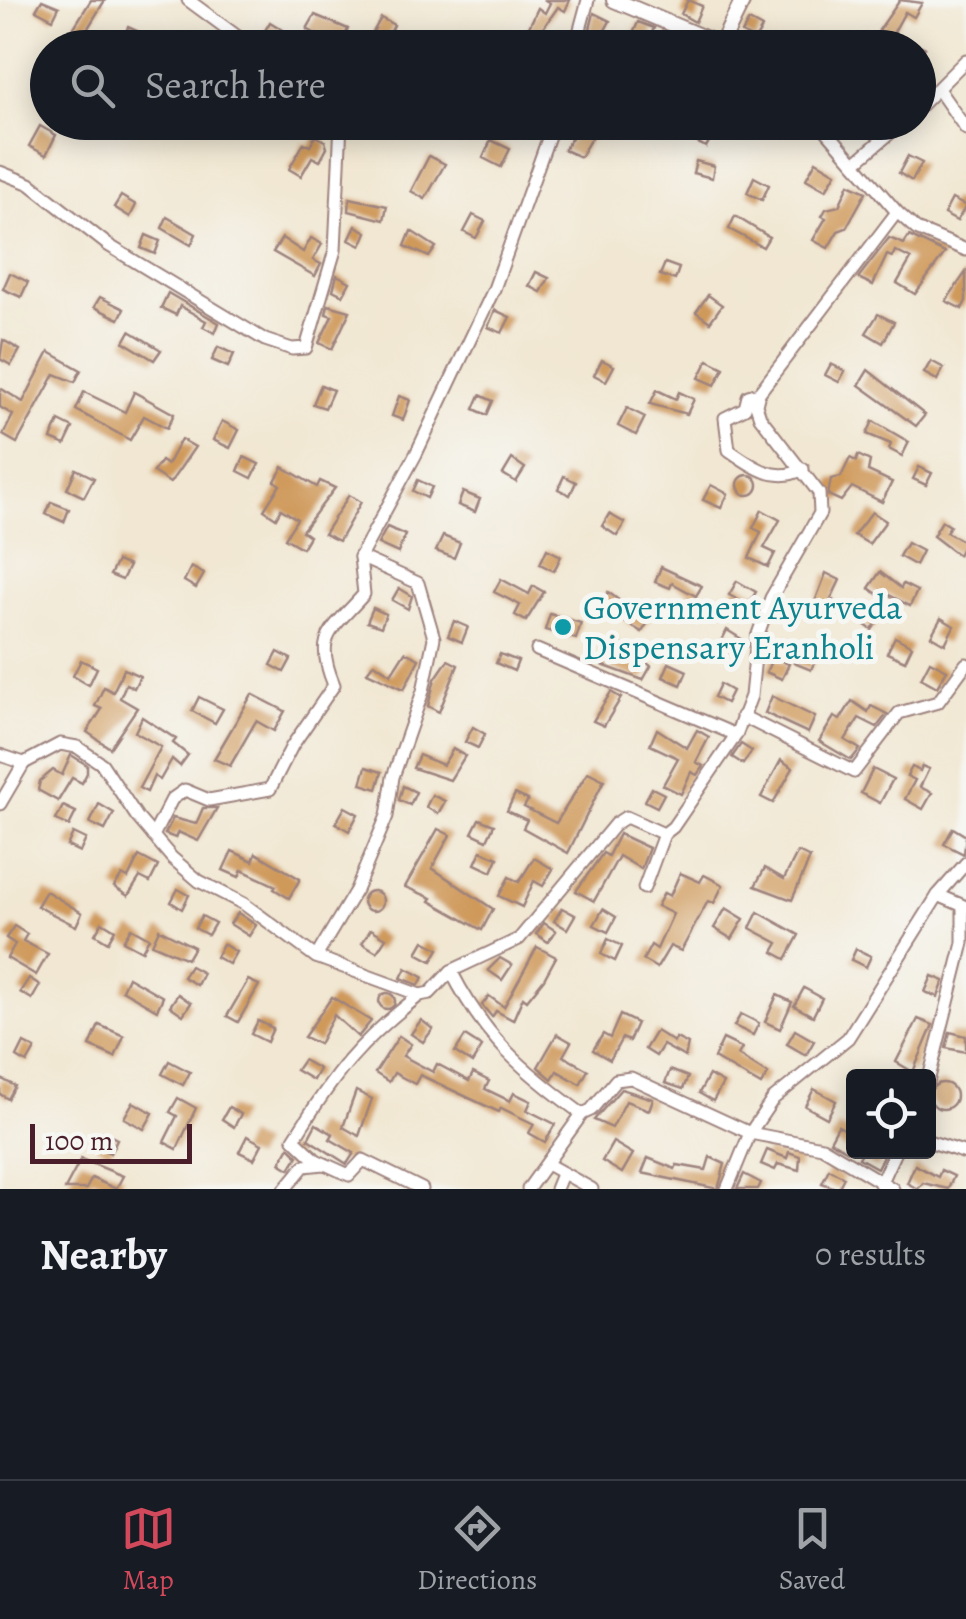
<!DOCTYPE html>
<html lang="en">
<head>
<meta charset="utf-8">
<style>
  :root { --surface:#171b24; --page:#20242c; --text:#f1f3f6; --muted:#9ea1a6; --line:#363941; --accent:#d1495b }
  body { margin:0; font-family:Alegreya,serif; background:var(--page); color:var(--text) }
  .controls { position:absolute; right:30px; bottom:30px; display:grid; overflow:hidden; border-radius:10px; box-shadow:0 5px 25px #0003 }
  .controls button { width:90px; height:90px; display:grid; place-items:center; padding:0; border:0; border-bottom:2px solid var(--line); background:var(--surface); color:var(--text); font:50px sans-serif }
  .scale { position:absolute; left:30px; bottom:25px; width:162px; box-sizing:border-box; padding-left:10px; border:5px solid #4a1f2b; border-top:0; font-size:28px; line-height:35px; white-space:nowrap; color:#4a1f2b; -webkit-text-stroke:8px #f6f6f2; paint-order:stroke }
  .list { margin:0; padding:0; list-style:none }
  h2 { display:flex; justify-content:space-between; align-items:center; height:130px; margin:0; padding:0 40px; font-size:42px }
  h2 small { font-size:32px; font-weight:400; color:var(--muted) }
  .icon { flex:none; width:55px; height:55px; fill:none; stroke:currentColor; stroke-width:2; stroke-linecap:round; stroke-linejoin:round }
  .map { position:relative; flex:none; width:966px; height:1189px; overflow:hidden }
  .search { position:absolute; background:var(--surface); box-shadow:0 5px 25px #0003; left:30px; right:30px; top:30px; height:110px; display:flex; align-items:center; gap:25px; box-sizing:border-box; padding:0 35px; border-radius:55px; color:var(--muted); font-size:38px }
  .sheet { height:290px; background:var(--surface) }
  nav { display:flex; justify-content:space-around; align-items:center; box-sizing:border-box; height:140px; border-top:2px solid var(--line); background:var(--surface); font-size:28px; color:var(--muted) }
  nav a { display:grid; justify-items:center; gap:5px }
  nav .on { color:var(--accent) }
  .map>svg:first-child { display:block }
  .building { fill:#cf995a }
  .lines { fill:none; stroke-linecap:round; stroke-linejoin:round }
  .minor-casing { stroke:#9e837e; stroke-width:15 }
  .tertiary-casing { stroke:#9e837e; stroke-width:18 }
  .minor { stroke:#fff; stroke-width:11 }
  .tertiary { stroke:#fff; stroke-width:14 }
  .culture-dot { fill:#0f9aa8; stroke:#f6f6f2; stroke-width:4 }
  .labels { text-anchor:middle; stroke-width:10; stroke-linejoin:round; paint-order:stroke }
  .culture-label { font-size:35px; fill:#0d838f; stroke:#f6f6f2; text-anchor:start }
</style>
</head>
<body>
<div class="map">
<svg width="966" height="1189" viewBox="0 0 966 1189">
  <rect width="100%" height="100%" fill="#f6f6f2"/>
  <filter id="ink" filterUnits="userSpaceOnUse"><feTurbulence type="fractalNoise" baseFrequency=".01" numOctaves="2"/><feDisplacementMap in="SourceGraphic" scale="20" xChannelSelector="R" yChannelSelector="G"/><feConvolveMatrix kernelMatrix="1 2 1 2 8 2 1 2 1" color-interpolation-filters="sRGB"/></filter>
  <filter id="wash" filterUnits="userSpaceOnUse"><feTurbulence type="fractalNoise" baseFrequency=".0048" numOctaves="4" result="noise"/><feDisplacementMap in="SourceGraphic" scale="40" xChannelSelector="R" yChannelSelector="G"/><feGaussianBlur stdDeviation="2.25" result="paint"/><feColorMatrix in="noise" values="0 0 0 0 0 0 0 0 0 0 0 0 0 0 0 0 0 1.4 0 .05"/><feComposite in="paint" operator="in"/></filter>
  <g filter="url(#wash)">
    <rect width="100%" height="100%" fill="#f1e7d2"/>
    <g id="blocks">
      <g class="building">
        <polygon points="42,0 59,7 53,19 36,10"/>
        <polygon points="91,0 105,0 82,38 71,32"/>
        <polygon points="544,0 570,0 565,11 558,7 539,34 543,36 537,48 531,48 522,42 538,8 545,13 550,3"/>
        <polygon points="688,0 702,6 695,22 681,14"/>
        <polygon points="900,0 922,3 914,17 905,12 891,37 879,30"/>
        <polygon points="594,13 610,21 600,39 589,33"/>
        <polygon points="315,15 348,29 340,48 318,48 323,38 307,29"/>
        <polygon points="381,18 394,25 386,42 372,34"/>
        <polygon points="749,21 762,28 755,40 742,33"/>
        <polygon points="270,22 283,30 276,42 263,34"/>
        <polygon points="638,22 654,28 645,48 627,48"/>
        <polygon points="128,27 144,34 137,48 121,41"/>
        <polygon points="900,35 926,48 895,48"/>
        <polygon points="486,122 523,122 518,136"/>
        <polygon points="582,122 599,125 580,157 564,150"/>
        <polygon points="698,123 714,132 706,147 690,139"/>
        <polygon points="40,126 56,135 46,155 29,146"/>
        <polygon points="315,136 325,141 327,148 320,161 312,157 301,176 289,169 304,143 310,146"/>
        <polygon points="491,140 510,149 501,167 483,158"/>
        <polygon points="429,156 445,164 425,199 411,191"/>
        <polygon points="908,156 922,163 912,181 899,173"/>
        <polygon points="696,161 714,166 712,178 693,173"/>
        <polygon points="816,161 836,173 826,190 806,179"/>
        <polygon points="754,177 769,185 762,200 747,193"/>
        <polygon points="849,184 866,192 846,228 838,231 828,248 813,240 826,218 822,216 826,209 839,206"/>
        <polygon points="121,196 136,205 130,217 114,207"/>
        <polygon points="350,198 387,206 384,220 349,211"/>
        <polygon points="952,199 966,206 957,221 944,214"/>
        <polygon points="473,215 485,221 476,238 464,232"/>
        <polygon points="735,216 769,237 763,247 729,229"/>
        <polygon points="167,217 196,234 191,245 162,228"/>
        <polygon points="356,226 367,232 361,246 349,240"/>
        <polygon points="411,231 436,247 429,257 405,246"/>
        <polygon points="146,235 160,241 155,254 141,248"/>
        <polygon points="909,236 945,253 915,294 897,283 911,259 895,251 892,257 887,255 873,285 858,278 889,238 904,244"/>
        <polygon points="282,238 303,252 311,238 322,244 313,260 321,264 315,276 273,252"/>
        <polygon points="665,263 679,268 675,280 660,275"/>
        <polygon points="536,272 549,278 541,292 529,286"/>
        <polygon points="966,272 966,301 962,309 946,301"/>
        <polygon points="10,273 28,282 21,297 3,289"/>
        <polygon points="337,275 350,282 343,295 333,290"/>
        <polygon points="168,293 219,323 215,333 203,327 206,321 180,306 176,315 161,308"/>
        <polygon points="708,295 722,305 710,322 696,312"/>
        <polygon points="100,297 124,309 119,319 94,307"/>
        <polygon points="328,305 350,311 332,349 319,343 332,316 326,314"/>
        <polygon points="495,310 510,317 502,333 488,327"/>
        <polygon points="878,314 894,322 883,343 866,333"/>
        <polygon points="130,331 161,350 154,360 124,342"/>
        <polygon points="3,340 20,350 11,365 0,359"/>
        <polygon points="218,347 234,354 228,367 212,360"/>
        <polygon points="49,352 81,370 75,382 55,374 17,443 3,435 13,415 0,407 0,388 23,402"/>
        <polygon points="602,360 614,366 606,381 594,375"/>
        <polygon points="708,360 724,368 715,385 699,378"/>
        <polygon points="931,361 944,368 937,380 924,373"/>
        <polygon points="831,364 845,371 839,382 825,375"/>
        <polygon points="868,370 925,415 916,426 859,385"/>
        <polygon points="321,385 333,390 325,408 313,404"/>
        <polygon points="657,390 676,399 679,392 694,399 687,414 650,404"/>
        <polygon points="84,392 125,412 134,392 174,414 167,428 144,416 130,440 76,410"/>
        <polygon points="480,395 493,401 487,415 474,409"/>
        <polygon points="399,396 410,400 403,420 392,416"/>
        <polygon points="627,408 645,417 636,435 618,426"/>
        <polygon points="59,421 73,428 65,445 51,439"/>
        <polygon points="222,421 239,430 230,448 213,440"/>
        <polygon points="873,421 909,442 902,456 889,449 891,444 867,434"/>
        <polygon points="181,439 195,447 170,483 153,472 161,461 167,465"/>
        <polygon points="858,455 870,461 868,471 892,482 882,502 852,487 841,501 828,495 831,479 841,477 850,458 856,461"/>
        <polygon points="244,457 259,464 252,478 238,471"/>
        <polygon points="512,459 525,468 516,482 503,474"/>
        <polygon points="283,467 317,487 320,481 335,488 302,531 309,536 302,548 285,538 297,519 281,509 276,518 264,510 280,485 275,481"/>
        <polygon points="919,467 932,473 926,485 913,479"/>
        <polygon points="76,469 94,478 84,497 67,489"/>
        <circle cx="748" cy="485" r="10"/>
        <polygon points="564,476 576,482 570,495 558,489"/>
        <polygon points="418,480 432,487 427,498 413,491"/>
        <polygon points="711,485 728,494 721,508 703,500"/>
        <polygon points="463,492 480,499 475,512 458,505"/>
        <polygon points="349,495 361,502 339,541 324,534"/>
        <polygon points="51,502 69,509 64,522 46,514"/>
        <polygon points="762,510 780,520 764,548 775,553 768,567 749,558 761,532 753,528"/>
        <polygon points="872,512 886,521 869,544 854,535"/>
        <polygon points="609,514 625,523 617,536 602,526"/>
        <polygon points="942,521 950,526 946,532 965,542 958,555 933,536"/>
        <polygon points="387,527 405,535 398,553 378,544"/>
        <polygon points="443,536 460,543 454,558 436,551"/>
        <polygon points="907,543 922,551 915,565 899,556"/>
        <polygon points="547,549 561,556 554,571 540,564"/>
        <polygon points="117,561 129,566 122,580 110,575"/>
        <polygon points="191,567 204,574 196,588 184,581"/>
        <polygon points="661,567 702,586 696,596 672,583 670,588 655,582"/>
        <polygon points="880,572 901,588 903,584 917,591 910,606 887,594 884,599 869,588"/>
        <polygon points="826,573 840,580 831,599 839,604 832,616 813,607"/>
        <polygon points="501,579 529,594 533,586 544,592 526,621 515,615 520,605 494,592"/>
        <polygon points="737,581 756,592 748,605 729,595"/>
        <polygon points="399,588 412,596 408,609 392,600"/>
        <polygon points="608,592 620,601 612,612 600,604"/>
        <polygon points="373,608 386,614 381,627 367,622"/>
        <polygon points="634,609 650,619 642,632 626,623"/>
        <polygon points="869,610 880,618 872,630 861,622"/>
        <polygon points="550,614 581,623 576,639 545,630"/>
        <polygon points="941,618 954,626 945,644 931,636"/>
        <polygon points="454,621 468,627 462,642 448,636"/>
        <polygon points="727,630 743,640 736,652 720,644"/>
        <polygon points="895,637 912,646 905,661 887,653"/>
        <polygon points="615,640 651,666 643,680 602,665"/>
        <polygon points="801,647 818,654 811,670 794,663"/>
        <polygon points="278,652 291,659 284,672 271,665"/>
        <polygon points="405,652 419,659 404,689 367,672 374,663 391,674"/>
        <polygon points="500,654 518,661 514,671 496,663"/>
        <polygon points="773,657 789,664 782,679 766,672"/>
        <polygon points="81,660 97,668 89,685 73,676"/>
        <polygon points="448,660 458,665 439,712 428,706 435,679"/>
        <polygon points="930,661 947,670 937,687 921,678"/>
        <polygon points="669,663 687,671 681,685 663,677"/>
        <polygon points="124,669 140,676 134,688 126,684 120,698 137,708 110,748 87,732 102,709 95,706 104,687 113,692"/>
        <polygon points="720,684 732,691 726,703 714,697"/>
        <polygon points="611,692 621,698 604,726 593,721"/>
        <polygon points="252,694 285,711 274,731 256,721 230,766 214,759"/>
        <polygon points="772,696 815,717 808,733 765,713"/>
        <polygon points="199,697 223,709 215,723 192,711"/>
        <polygon points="852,701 868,712 871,706 887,714 877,727 859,718 845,740 860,749 851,760 819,741 834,717 840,720"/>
        <polygon points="142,717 176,739 173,743 188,755 180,766 172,759 160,780 154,776 147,792 139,788 161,747 135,732"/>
        <polygon points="473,727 485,734 478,748 465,742"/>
        <polygon points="657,729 687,748 697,730 709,737 696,762 703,766 697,775 691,772 681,794 663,785 678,758 650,745"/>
        <polygon points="741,744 752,751 743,764 732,757"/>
        <polygon points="453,749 465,756 450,780 413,768 419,755 443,765"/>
        <polygon points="71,755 87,765 87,773 82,783 72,778 58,801 38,790 40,781 53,770 62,775"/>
        <polygon points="781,760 793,768 773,803 761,797"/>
        <polygon points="922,766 929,769 920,787 932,793 923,809 905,799 915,780 907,776 912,767 920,771"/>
        <polygon points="366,767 382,772 377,789 361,784"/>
        <polygon points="873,769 893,779 880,803 861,793"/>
        <polygon points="588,772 604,780 568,853 523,828 527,820 507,811 515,794 528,800 524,807 556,823"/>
        <polygon points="403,786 416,792 410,805 399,800"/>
        <polygon points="652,788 664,794 657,807 645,801"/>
        <polygon points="432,795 445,801 438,814 426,807"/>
        <polygon points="99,804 114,813 105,830 90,823"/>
        <polygon points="63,806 76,812 69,826 56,820"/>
        <polygon points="345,807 358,814 349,831 336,823"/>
        <polygon points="203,808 217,808 198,841 178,832 175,838 165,834 173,818 196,824"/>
        <polygon points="479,819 494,825 487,840 472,833"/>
        <polygon points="953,828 966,836 964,854 944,844"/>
        <polygon points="438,829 450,835 432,868 493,909 482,930 430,901 432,898 405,887"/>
        <polygon points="73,833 86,839 80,852 67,846"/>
        <polygon points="619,834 649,848 641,869 619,856 594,901 576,891 603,853 608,856"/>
        <polygon points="232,851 253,861 256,853 300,879 289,898 274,889 276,886 242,870 239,877 223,870"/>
        <polygon points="481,851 498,858 492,872 475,864"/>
        <polygon points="798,852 810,858 792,900 755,886 765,868 784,879"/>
        <polygon points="139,856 158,866 150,882 140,877 128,896 114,887 122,875 128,878"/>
        <polygon points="534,858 553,869 543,886 534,881 522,907 499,896 509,877 519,882"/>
        <polygon points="680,873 700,882 704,875 723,885 714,903 708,901 681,951 670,946 657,968 643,960 651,945 657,949 673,914 657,906 664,893 670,896"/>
        <polygon points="178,889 189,895 182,909 171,902"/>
        <circle cx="373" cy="901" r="10"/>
        <polygon points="46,891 82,913 76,926 37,906"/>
        <polygon points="562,908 575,915 567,929 554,921"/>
        <polygon points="726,908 744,919 732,939 714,928"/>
        <polygon points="603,909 616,917 608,932 594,925"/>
        <polygon points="758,912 799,935 786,959 773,952 778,943 750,928"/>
        <polygon points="238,913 256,925 249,936 230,924"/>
        <polygon points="202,916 215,923 208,935 195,928"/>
        <polygon points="102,922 115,930 108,942 95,934"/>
        <polygon points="544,923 556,931 548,942 536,934"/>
        <polygon points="14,926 27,934 23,941 48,954 36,975 7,958 15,944 6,938"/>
        <polygon points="131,928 149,938 142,951 123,941"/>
        <polygon points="159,929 194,947 187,959 152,944"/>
        <polygon points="371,929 386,938 377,952 362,943"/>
        <polygon points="608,939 622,946 615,961 601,954"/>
        <polygon points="424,941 439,949 432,961 417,953"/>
        <polygon points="223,944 236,952 229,964 216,957"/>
        <polygon points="537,947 556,957 544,979 527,1000 523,997 513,1020 496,1011 492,1017 482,1005 489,996 504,1007"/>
        <polygon points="856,949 871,956 866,967 851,960"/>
        <polygon points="500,958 512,965 502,980 488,970"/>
        <polygon points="190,966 203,973 197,985 183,977"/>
        <polygon points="406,968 423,977 419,985 401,978"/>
        <polygon points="932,976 944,981 938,997 925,992"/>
        <polygon points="128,977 163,997 157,1010 122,990"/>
        <polygon points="29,978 40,985 32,999 20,992"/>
        <polygon points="248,980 259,985 238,1022 227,1016"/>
        <polygon points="804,988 822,998 813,1016 794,1006"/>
        <circle cx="387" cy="1001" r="8"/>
        <polygon points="178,994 191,1003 183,1015 170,1006"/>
        <polygon points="777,995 792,1002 780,1029 765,1022"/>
        <polygon points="332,997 371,1021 358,1037 334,1015 319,1044 304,1037"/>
        <polygon points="741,1014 759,1023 753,1035 734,1026"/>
        <polygon points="620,1015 637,1023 629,1041 622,1038 610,1060 593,1050 603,1034 610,1038"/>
        <polygon points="918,1019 933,1025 913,1072 896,1062"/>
        <polygon points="421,1020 433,1029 423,1042 411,1034"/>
        <polygon points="258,1021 273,1028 267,1042 251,1034"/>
        <polygon points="99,1025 124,1036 115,1057 90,1046"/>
        <polygon points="795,1030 814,1041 806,1055 787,1044"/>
        <polygon points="656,1031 674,1042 676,1038 688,1044 685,1057 663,1045 656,1056 645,1049"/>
        <polygon points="950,1032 966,1036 966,1052 946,1048"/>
        <polygon points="557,1034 571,1042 563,1056 588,1070 580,1084 557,1071 552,1079 538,1067"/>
        <polygon points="399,1036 411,1044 403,1056 433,1072 437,1064 469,1081 473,1073 489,1081 485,1089 510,1101 514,1093 531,1101 527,1110 555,1124 545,1142 529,1133 534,1124 501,1108 499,1112 420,1075 415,1084 394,1073 389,1082 375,1073"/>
        <polygon points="465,1036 482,1047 472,1063 455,1052"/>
        <polygon points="723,1039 742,1048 738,1055 768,1074 761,1085 714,1058"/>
        <polygon points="24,1043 35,1049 27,1063 17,1057"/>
        <polygon points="303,1060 319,1069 313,1080 296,1070"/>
        <polygon points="169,1061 190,1072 183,1085 162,1074"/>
        <polygon points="670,1070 688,1077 683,1089 665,1083"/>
        <polygon points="709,1075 723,1083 713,1101 699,1093"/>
        <polygon points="0,1078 15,1086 8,1099 0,1094"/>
        <circle cx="943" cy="1096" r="13"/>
        <polygon points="621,1089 653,1099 649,1110 626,1101 612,1128 594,1120"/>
        <polygon points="814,1089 836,1101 827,1118 805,1106"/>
        <polygon points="356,1091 372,1099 359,1136 343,1127"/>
        <polygon points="178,1098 196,1108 177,1149 164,1142 177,1116 170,1112"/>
        <polygon points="133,1102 153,1113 144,1129 124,1118"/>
        <polygon points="229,1107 241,1114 234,1127 222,1119"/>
        <polygon points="854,1116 854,1140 848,1151 830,1141 838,1126 846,1130"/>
        <polygon points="316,1124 333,1134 330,1139 354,1153 347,1164 308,1139"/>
        <polygon points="103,1132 117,1139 110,1153 96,1146"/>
        <polygon points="247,1136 262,1144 254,1159 239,1152"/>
        <polygon points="613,1142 633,1154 622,1173 602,1161"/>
        <polygon points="289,1147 298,1156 290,1169 280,1163"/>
        <polygon points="767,1150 787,1158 789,1152 800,1156 799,1170 778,1164 775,1170 761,1164"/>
        <polygon points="862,1152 885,1152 877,1168 859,1158"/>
        <polygon points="710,1157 725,1164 718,1189 642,1173 648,1158 675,1169 677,1165 706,1170"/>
        <polygon points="81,1159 123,1176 116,1189 92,1178 86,1189 65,1189"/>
        <polygon points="915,1165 938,1177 941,1170 954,1176 948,1189 923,1183 918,1189 907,1183"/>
        <polygon points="829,1169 844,1177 838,1189 822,1183"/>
        <polygon points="744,1174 761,1183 758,1189 737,1189"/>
      </g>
    </g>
  </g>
  <g filter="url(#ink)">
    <use href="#blocks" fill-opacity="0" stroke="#9e837e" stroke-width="2.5"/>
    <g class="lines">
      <defs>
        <g id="minor">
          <polyline points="188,0 253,48"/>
          <polyline points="575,48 588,0"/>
          <polyline points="938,89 966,129"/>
          <polyline points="918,108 966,60"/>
          <polyline points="819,122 897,212 916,229 966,250"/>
          <polyline points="856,162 903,122"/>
          <polyline points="0,172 30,184 108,245 265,340 292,349 306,348 335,250 341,122"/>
          <path d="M759 393 748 396 745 408 725 418 729 450C753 467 776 484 803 469"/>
          <polyline points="537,650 736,735"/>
          <polyline points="742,716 854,772 899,713 938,702 966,664"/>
          <path d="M0 755 24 763 60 744 77 747 102 764 137 817 172 858 199 881 244 904 316 957 420 995 430 993 451 971C485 1038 522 1070 582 1114L591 1110 616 1080 631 1078 750 1133 822 1147 893 1189"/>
          <polyline points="0,804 24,763"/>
          <path d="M153 836 172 799 185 790 209 800 270 789 292 746 334 685C313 635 332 631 364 594L360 557 416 454 494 289 554 122"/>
          <polyline points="644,888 664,834"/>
          <polyline points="938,895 966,863"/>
          <polyline points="316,957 356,890 387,816 393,777 423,691 434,638 418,583 360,557"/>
          <polyline points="451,971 519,939 615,824 626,817 664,834 673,827 736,735 751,696 757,637 771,598 820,513 819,493 760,417 756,405 759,393 897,212"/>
          <path d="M420 995C359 1042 335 1073 294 1139L316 1160 349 1175 363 1160 422 1189"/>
          <polyline points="928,1082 963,943 963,907"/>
          <polyline points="928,1141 966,1153"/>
          <polyline points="547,1164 592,1189"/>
          <polyline points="880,1184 895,1152"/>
          <polyline points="285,1189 304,1166 324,1164"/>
          <polyline points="528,1189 582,1114"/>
          <polyline points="556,1189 562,1174"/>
          <polyline points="727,1189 750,1133 773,1099 848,1038 938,895 966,907"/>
        </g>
        <polyline id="tertiary" points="614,0 721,45 743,0"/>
      </defs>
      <use href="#minor" class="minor-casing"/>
      <use href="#tertiary" class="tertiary-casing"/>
      <use href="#minor" class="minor"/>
      <use href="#tertiary" class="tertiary"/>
    </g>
  </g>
  <circle class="culture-dot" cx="563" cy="627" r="10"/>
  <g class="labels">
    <g class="culture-label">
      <text x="583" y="619">Government Ayurveda<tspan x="583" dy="40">Dispensary Eranholi</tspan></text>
    </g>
  </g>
</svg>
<div class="controls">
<button><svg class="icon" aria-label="locate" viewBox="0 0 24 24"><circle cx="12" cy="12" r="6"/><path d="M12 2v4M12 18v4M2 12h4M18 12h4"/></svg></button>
</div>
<div class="scale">100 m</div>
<div class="search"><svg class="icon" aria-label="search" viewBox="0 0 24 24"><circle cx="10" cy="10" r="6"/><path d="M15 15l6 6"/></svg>Search here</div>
</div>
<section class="sheet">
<h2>Nearby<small>0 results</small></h2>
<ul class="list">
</ul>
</section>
<nav>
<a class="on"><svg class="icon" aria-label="map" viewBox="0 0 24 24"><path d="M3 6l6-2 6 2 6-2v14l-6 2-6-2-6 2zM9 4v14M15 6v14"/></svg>Map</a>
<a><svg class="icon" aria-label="directions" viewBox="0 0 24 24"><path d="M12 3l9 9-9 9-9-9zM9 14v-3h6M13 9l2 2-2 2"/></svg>Directions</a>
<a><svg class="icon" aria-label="saved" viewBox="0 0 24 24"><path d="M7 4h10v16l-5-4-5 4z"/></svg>Saved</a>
</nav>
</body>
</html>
